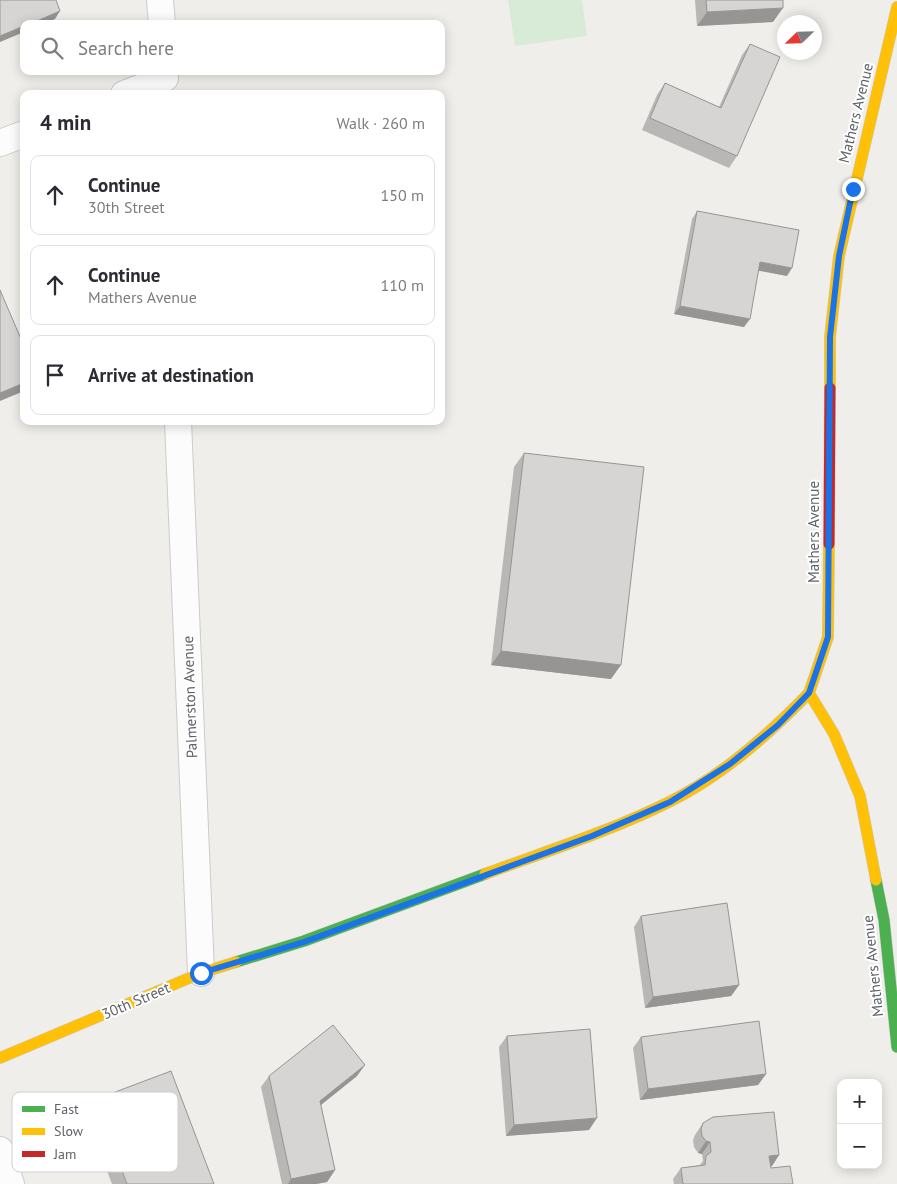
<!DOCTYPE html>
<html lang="en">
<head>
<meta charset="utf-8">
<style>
  :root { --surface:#fff; --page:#f2f2f3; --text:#2b2b33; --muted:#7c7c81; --line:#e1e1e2 }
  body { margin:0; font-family:"PT Sans",sans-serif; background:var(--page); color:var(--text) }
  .controls { position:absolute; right:15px; bottom:15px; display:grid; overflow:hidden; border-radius:10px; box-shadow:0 2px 12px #0003 }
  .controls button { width:45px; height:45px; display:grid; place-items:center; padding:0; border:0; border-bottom:1px solid var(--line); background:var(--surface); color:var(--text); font:25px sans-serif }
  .compass { position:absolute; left:777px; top:15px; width:45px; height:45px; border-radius:50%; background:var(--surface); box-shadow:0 2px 12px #0003; rotate:247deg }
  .stop { position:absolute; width:15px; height:15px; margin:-11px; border:4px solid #1a73e8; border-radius:50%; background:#fff }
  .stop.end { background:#1a73e8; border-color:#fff; box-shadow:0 1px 5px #0008 }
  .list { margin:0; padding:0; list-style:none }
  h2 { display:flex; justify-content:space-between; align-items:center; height:65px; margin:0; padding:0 20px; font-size:21px }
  h2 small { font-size:16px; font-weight:400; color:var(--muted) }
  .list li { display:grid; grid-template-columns:32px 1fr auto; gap:15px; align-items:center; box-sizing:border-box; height:80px; margin:0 10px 10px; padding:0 10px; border:1px solid var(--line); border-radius:10px }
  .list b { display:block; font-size:19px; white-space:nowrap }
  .list p { margin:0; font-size:16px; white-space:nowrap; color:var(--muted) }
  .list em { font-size:16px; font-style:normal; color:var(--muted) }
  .icon { flex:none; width:28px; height:28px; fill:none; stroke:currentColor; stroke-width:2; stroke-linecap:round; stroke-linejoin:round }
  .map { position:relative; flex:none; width:897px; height:1184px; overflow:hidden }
  .search { position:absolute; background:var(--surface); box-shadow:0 2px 12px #0003; left:20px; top:20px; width:425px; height:55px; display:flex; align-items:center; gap:12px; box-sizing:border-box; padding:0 18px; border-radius:10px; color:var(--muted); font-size:19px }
  .panel { position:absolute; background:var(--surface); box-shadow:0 2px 12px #0003; left:20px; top:90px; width:425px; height:335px; border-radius:10px }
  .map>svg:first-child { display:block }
  .green { fill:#d8ebd6 }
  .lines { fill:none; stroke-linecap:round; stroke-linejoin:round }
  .street-casing { stroke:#cbcccc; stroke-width:28 }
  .fast-casing { stroke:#cacacb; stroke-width:12 }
  .slow-casing { stroke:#cacacb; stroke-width:12 }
  .jam-casing { stroke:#cacacb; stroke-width:12 }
  .street { stroke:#fdfcfc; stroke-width:26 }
  .fast { stroke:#4caf50; stroke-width:11 }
  .slow { stroke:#ffc107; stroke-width:11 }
  .jam { stroke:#c62828; stroke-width:11 }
  .wall { fill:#b8b7b5 }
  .shaded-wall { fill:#969594 }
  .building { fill:#d6d5d3; stroke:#969594 }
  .route { stroke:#1a73e8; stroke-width:6 }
  .labels { text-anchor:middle; stroke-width:4; stroke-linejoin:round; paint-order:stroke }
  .street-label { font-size:15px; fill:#5f6368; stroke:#fff }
  .key { fill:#fff; stroke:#cfd0d2; stroke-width:1 }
  .key-label { font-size:14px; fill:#5f6368 }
</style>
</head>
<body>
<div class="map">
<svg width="897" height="1184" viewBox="0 0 897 1184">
  <rect width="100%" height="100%" fill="#efeeea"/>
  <polygon class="green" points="508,0 582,0 587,36 515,46"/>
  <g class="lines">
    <defs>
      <g id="street">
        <polyline points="160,0 162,24"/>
        <polyline points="124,94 165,78"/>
        <polyline points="0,143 24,134"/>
        <polyline points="178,421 201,973"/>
        <polyline points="0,1150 11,1184"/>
      </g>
      <g id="fast">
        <polyline points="876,880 884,920 897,1047"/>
        <polyline points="236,962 304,941 485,874"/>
      </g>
      <g id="slow">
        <polyline points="830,388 830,337 839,256 897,7"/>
        <polyline points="829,544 828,637 809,693 834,734 860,796 876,880"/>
        <path d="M485 874C547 851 611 831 669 802 722 776 768 735 809 693"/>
        <polyline points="0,1058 201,973 236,962"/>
      </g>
      <polyline id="jam" points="829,544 830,388"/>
    </defs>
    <use href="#street" class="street-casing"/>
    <use href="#fast" class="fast-casing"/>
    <use href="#slow" class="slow-casing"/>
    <use href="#jam" class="jam-casing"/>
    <use href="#street" class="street"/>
    <use href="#fast" class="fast"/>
    <use href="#slow" class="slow"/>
    <use href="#jam" class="jam"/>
  </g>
  <g class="wall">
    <polygon points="695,0 783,0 773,22 697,26"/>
    <polygon points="750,44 737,156 729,168 642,130 657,95 665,83 719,107 742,55"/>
    <polygon points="697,211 787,276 759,270 744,327 674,314 692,219"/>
    <polygon points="524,453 611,679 491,665 514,467"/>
    <polygon points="641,916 739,985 731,996 645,1008 634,927"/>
    <polygon points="507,1036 589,1130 506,1136 499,1047"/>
    <polygon points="641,1037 766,1074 758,1085 640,1100 633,1048"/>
    <polygon points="269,1076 357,1076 321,1105 335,1170 327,1182 316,1184 282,1184 261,1087"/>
    <polygon points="78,1106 214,1184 112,1184 99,1150 81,1157 67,1121"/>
    <polygon points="703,1123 779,1155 772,1166 770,1166 771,1168 793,1184 674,1184 673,1179 681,1168 700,1165 703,1161 702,1154 698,1153 694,1147 693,1140 695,1135"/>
  </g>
  <g class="shaded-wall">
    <polygon points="783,8 773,22 697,26 707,12"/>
    <polygon points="60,11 55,19 44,24 30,24"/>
    <polygon points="24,26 24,32 0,42 0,36"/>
    <polygon points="760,262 792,268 787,276 755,270"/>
    <polygon points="680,306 750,319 744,327 674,314"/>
    <polygon points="24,383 24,391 0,401 0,393"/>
    <polygon points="501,651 621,665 611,679 491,665"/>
    <polygon points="739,985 731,996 645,1008 653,997"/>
    <polygon points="365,1065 357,1076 312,1112 320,1101"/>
    <polygon points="766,1074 758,1085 640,1100 648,1089"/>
    <polygon points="597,1118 589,1130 506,1136 514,1125"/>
    <polygon points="109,1136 99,1150 81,1157 91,1142"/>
    <polygon points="706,1141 710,1142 702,1154 698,1153"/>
    <polygon points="779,1155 772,1166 761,1168 769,1156"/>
    <polygon points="335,1170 327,1182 316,1184 288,1184 291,1179"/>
  </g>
  <g class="building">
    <polygon points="0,0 56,0 60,11 30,24 24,24 24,26 0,36"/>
    <polygon points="706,0 783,0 783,8 707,12"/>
    <polygon points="750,44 780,57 737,156 650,118 665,83 721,108"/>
    <polygon points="697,211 799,230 792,268 760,262 750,319 680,306"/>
    <polygon points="0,290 24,346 24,383 0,393"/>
    <polygon points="524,453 644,467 621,665 501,651"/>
    <polygon points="727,903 739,985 653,997 641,916"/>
    <polygon points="759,1021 766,1074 648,1089 641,1037"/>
    <polygon points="333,1025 365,1065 320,1101 335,1170 291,1179 269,1076"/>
    <polygon points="590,1029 597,1118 514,1125 507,1036"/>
    <polygon points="171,1071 214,1184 127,1184 109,1136 91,1142 78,1106"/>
    <polygon points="774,1112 779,1155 769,1156 771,1168 790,1166 793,1184 683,1184 681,1168 705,1165 706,1156 711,1152 710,1142 706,1141 702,1136 701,1129 703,1123 713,1117"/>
  </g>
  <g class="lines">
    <polyline class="route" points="201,973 304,942 592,836 670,802 730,764 778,725 809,693 828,637 830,337 839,256 853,189"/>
  </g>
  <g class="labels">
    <g class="street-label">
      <text transform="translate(856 113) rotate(-76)" y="5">Mathers Avenue</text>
      <text transform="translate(814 532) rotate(-90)" y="5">Mathers Avenue</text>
      <text transform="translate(190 697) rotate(-92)" y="5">Palmerston Avenue</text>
      <text transform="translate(873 966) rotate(-96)" y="5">Mathers Avenue</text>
      <text transform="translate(136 1001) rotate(-23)" y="5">30th Street</text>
    </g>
  </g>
  <rect x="12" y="1092" width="166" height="80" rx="8" class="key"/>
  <rect x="22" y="1106" width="23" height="6" fill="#4caf50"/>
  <rect x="22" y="1128" width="23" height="7" fill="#ffc107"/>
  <rect x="22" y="1151" width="23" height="6" fill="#c62828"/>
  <g class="key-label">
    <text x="54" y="1114">Fast</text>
    <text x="54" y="1136">Slow</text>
    <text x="54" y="1159">Jam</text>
  </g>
</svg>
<div class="controls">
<button>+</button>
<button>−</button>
</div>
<svg class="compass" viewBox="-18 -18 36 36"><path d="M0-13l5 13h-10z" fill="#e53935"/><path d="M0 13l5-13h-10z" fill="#7c7c81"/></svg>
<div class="stop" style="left:201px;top:973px"></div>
<div class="stop end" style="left:853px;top:189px"></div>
<div class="search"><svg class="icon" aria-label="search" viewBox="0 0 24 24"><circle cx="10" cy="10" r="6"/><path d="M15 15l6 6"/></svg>Search here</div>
<section class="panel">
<h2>4 min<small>Walk · 260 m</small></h2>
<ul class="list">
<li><svg class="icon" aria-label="ahead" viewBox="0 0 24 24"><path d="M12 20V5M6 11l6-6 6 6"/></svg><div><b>Continue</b><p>30th Street</p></div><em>150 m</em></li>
<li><svg class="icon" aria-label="ahead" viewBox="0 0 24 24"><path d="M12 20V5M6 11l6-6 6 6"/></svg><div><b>Continue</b><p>Mathers Avenue</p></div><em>110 m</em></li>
<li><svg class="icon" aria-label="arrive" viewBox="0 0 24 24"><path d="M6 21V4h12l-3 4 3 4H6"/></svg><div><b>Arrive at destination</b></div></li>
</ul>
</section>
</div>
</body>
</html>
